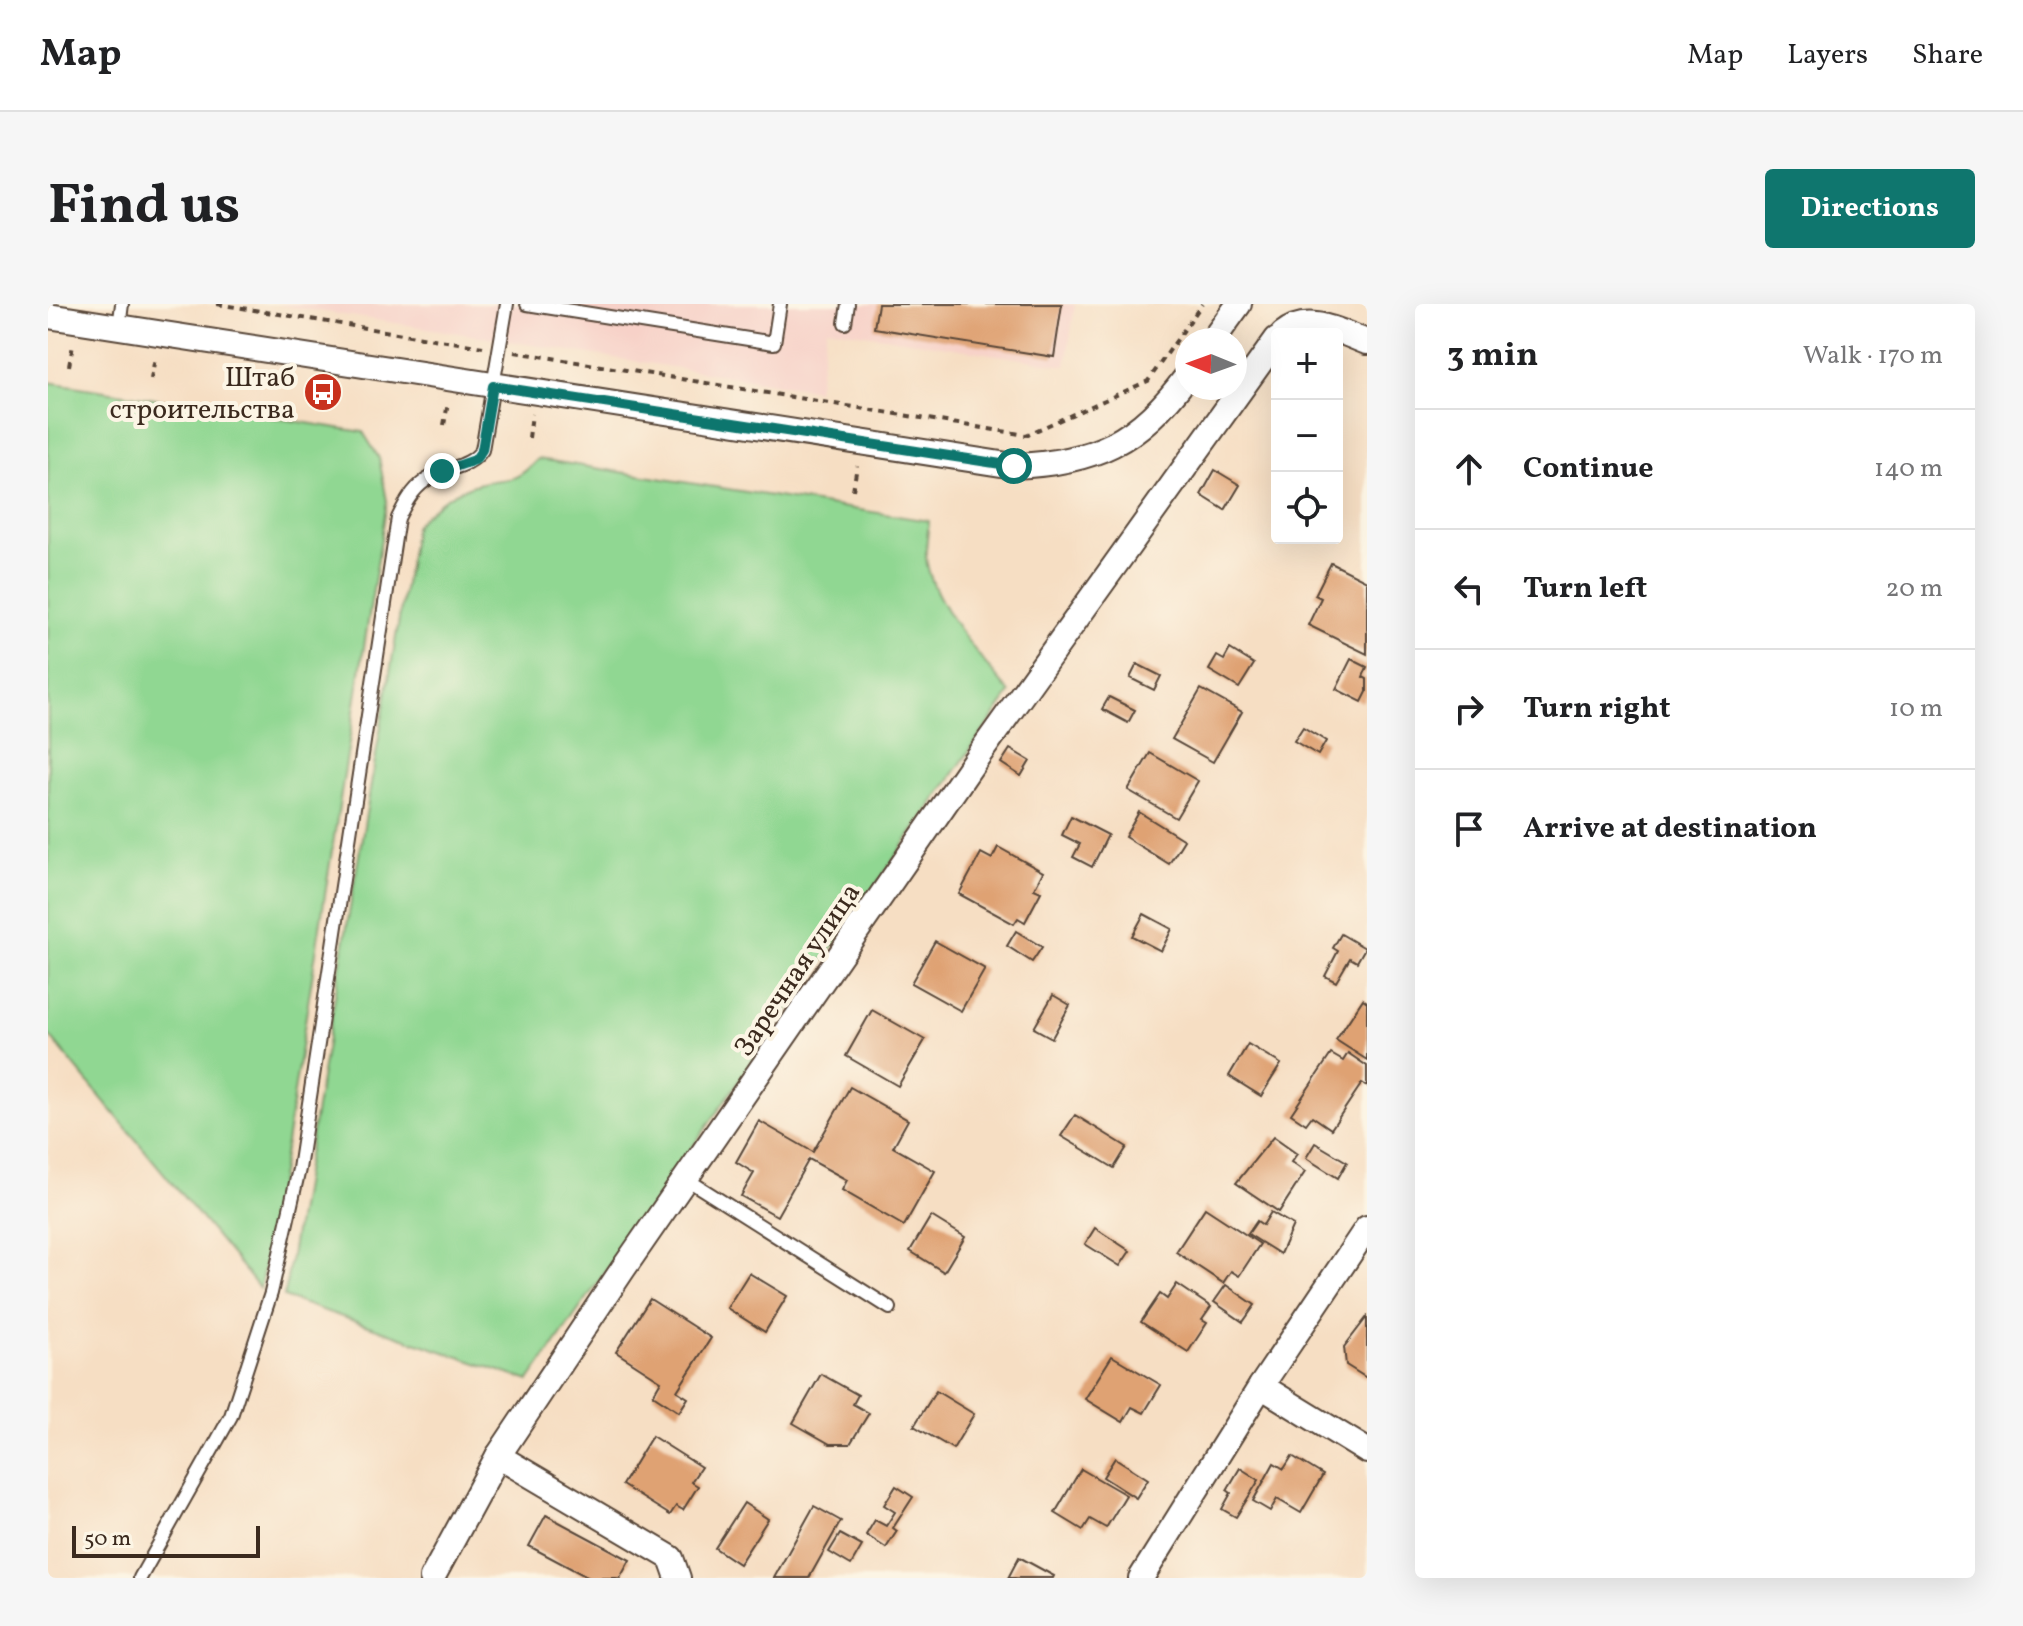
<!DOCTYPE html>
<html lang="en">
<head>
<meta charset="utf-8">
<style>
  :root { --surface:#fff; --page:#f6f6f6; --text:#202124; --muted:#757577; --line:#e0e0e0; --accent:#0f766e }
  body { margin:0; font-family:Vollkorn,serif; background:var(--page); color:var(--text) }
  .controls { position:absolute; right:24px; top:24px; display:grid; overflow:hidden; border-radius:8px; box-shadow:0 8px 32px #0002 }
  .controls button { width:72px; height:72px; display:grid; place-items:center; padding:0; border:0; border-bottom:2px solid var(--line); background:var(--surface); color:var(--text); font:40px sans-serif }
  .compass { position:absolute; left:1127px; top:24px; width:72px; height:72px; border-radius:50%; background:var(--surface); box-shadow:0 8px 32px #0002; rotate:271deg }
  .scale { position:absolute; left:24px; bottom:20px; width:188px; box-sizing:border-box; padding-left:8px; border:4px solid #3b2a1e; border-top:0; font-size:22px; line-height:28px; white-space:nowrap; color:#3b2a1e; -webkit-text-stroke:6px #fcf5e5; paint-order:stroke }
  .stop { position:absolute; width:24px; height:24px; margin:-18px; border:6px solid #0f766e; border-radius:50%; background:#fff }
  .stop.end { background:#0f766e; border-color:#fff; box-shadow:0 2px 8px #0008 }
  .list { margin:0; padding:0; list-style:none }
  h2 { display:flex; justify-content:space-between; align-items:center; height:104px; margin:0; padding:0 32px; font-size:34px }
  h2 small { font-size:26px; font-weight:400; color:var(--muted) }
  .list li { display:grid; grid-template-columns:52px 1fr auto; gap:24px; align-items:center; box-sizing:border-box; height:120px; padding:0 32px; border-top:2px solid var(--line) }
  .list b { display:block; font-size:30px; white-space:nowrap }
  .list em { font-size:26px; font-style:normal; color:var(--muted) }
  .icon { flex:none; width:44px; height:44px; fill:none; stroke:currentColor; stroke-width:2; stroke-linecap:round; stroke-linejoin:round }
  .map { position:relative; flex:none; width:1319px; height:1274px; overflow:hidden; border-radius:8px }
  header { display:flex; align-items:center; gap:48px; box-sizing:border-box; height:112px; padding:0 40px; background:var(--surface); border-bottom:2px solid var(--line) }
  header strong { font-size:38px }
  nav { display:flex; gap:44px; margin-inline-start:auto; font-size:28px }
  .intro { display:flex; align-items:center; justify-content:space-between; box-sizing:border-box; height:192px; padding:0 48px }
  h1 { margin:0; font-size:56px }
  .button { padding:20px 36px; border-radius:8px; background:var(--accent); color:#fff; font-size:28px; font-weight:700 }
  main { display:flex; gap:48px; padding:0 48px }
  aside { flex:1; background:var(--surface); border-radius:8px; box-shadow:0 8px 32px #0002 }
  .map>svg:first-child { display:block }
  .built { fill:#f7d1c8 }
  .green { fill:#90d792; stroke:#668058; stroke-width:2 }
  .building { fill:#dfa273 }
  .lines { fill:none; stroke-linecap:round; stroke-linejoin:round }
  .service-casing { stroke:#574537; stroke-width:16 }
  .minor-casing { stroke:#574537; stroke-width:28 }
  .path { stroke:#574537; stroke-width:4; stroke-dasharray:6 6; stroke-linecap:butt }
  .service { stroke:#fff; stroke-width:12 }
  .minor { stroke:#fff; stroke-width:24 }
  .route { stroke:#0f766e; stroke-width:10 }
  .labels { text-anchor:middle; stroke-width:8; stroke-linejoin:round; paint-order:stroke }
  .poi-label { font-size:28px; fill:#3b2a1e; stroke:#fcf5e5; text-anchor:end }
  .street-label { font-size:28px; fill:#3b2a1e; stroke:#fcf5e5 }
</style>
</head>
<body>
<header>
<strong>Map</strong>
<nav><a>Map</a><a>Layers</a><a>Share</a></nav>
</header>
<div class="intro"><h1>Find us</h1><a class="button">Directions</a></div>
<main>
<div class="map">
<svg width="1319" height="1274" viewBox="0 0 1319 1274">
  <rect width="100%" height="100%" fill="#fcf5e5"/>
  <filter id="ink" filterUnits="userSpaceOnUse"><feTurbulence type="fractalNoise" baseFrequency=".0125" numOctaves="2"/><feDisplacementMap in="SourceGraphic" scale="16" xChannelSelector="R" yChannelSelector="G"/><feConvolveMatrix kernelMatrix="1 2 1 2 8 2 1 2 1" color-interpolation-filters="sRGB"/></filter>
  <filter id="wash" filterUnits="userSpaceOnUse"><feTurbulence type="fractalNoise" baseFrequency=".006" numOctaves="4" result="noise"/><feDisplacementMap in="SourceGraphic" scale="32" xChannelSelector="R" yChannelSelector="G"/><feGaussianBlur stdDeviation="1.8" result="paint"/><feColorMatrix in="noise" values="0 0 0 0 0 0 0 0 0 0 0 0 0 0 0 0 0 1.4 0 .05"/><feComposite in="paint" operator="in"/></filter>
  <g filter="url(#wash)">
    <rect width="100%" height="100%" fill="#f6dec3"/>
    <polygon class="built" points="227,0 1027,0 1018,62 779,24 769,86"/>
    <g class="green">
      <polygon points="0,78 315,128 331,154 339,197 235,858 212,985 0,730"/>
      <path d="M490 155 881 217C880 230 876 247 879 260 887 302 935 357 962 389L481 1077 236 993 367 221C386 201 403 188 429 180 462 171 462 184 490 155Z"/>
    </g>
    <g id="blocks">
      <g class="building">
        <polygon points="830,0 1014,0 1006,53 826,24"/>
        <polygon points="1167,166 1192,181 1177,206 1153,191"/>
        <polygon points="1283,259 1319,277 1319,350 1260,321 1273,294 1267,291"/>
        <polygon points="1182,345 1206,360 1191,384 1161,366 1169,352 1176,356"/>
        <polygon points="1303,355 1319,363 1315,373 1319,375 1319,388 1314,398 1288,385"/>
        <polygon points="1089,360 1113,372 1106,386 1082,374"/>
        <polygon points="1153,385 1194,408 1165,458 1124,435"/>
        <polygon points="1061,393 1087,406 1080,419 1054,405"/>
        <polygon points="1255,423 1278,437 1270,451 1246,437"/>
        <polygon points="962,445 982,457 973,472 953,459"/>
        <polygon points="1102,449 1150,477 1128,514 1080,486"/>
        <polygon points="1091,508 1136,536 1121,560 1077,533"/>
        <polygon points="1023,512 1060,531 1044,563 1025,553 1032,540 1014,531"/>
        <polygon points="950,543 995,568 986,585 993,588 977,618 970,614 966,620 911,590 933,549 944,555"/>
        <polygon points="1096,610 1124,625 1113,647 1084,632"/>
        <polygon points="968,627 994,643 984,658 959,642"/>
        <polygon points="1293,630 1317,644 1309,658 1302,654 1288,678 1277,672 1290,647 1285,644"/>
        <polygon points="887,637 937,665 913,707 863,679"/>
        <polygon points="1005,691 1022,701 1004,734 986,724"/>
        <polygon points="1315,695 1319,698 1319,756 1288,736"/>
        <polygon points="824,706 877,736 850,782 798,752"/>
        <polygon points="1200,740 1233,760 1213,792 1181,772"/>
        <polygon points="1300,749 1319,762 1319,782 1314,779 1283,825 1264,812 1258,820 1243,810 1283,750 1295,757"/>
        <polygon points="802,783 860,816 845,843 887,867 856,922 794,886 799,876 761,855 729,912 693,892 706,869 688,858 711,817 765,848"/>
        <polygon points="1027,811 1079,843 1066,864 1013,832"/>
        <polygon points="1225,833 1249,850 1243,858 1257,868 1231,908 1188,879"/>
        <polygon points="1267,839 1299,858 1290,874 1258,854"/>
        <polygon points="1157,904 1212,940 1191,972 1183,967 1175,979 1128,948"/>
        <polygon points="1223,908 1245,921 1232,950 1200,930 1209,917 1215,921"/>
        <polygon points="883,912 917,933 896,968 862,947"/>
        <polygon points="1047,924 1082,947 1072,962 1037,940"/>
        <polygon points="701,969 739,992 717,1028 679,1004"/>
        <polygon points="1129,980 1163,1003 1154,1016 1159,1019 1140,1048 1093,1018 1112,990 1119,995"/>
        <polygon points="1178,981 1207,1001 1195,1018 1166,998"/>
        <polygon points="602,995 663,1034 629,1087 640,1094 631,1108 605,1091 613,1077 568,1048"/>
        <polygon points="1319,1013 1319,1073 1317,1073 1298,1061 1296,1043"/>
        <polygon points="1064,1052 1113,1081 1096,1109 1084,1103 1075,1118 1037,1095"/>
        <polygon points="773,1070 810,1091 805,1100 821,1109 802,1140 782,1140 745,1119"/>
        <polygon points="888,1087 926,1110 905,1145 866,1122"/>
        <polygon points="604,1132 653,1163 643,1178 650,1182 635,1206 628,1202 622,1211 574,1181"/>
        <polygon points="1244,1152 1275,1171 1253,1209 1229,1195 1222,1207 1205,1197 1226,1159 1236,1165"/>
        <polygon points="1067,1154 1100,1175 1088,1194 1055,1173"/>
        <polygon points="1192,1164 1211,1176 1188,1213 1174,1205 1183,1189 1179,1186"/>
        <polygon points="1033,1165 1078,1191 1058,1224 1042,1215 1035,1226 1007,1209"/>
        <polygon points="848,1182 865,1193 845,1224 849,1227 838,1244 818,1231 827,1216 838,1222 847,1208 836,1201"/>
        <polygon points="696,1199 720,1215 691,1260 667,1244"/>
        <polygon points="766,1202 793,1217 790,1222 761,1274 726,1274"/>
        <polygon points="498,1211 582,1256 572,1274 541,1274 481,1242"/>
        <polygon points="792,1230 814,1242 803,1261 781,1248"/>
        <polygon points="971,1253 1006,1272 1005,1274 960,1274"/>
      </g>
    </g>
  </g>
  <g filter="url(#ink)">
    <use href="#blocks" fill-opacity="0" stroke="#574537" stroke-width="2"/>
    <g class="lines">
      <defs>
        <g id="service">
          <polyline points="479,0 726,39 732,0"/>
          <polyline points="797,19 800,0"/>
          <polyline points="71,23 74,0"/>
          <polyline points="640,876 842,1004"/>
          <path d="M92 1274 183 1112 223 989 251 865 350 214C357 200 364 186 377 177 396 163 421 165 434 146L459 0"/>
        </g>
        <g id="minor">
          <path d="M0 12 966 162C1046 159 1091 138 1139 72"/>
          <path d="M1235 30C1260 9 1292 28 1319 38"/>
          <polyline points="1165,36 1191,0"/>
          <polyline points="1213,1082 1319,1147"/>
          <polyline points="384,1274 450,1152"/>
          <polyline points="630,1274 623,1254 450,1152 575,965 925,459 1229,35"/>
          <polyline points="1093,1274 1213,1082 1319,924"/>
        </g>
      </defs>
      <use href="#service" class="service-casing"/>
      <use href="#minor" class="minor-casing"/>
      <g class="path">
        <polyline points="169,0 435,43"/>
        <polyline points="467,48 978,131 1100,77 1154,0"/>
        <polyline points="21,62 25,41"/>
        <polyline points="103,75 107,54"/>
        <polyline points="396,121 400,99"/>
        <polyline points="481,134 484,110"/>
        <polyline points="805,186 809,162"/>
      </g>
      <use href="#service" class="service"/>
      <use href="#minor" class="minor"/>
    </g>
  </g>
  <g class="lines" filter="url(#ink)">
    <polyline class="route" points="394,167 427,156 434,146 445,82 966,162"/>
  </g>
  <defs>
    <symbol id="bus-disc" viewBox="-11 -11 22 22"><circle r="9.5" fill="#c8321e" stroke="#fcf5e5"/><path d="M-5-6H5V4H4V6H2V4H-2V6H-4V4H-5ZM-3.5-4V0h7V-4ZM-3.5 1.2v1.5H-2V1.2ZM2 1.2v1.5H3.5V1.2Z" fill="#fff"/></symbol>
  </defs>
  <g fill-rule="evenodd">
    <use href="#bus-disc" x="253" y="66" width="44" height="44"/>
  </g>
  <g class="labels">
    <g class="poi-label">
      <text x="247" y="82">Штаб<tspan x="247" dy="32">строительства</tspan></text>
    </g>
    <g class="street-label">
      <text transform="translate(748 665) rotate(-56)" y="10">Заречная улица</text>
    </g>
  </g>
</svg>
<div class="controls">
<button>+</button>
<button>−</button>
<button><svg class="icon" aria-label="locate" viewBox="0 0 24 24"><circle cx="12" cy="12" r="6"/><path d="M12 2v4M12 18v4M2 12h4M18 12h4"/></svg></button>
</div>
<svg class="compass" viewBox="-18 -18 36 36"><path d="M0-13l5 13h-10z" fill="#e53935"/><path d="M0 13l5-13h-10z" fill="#757577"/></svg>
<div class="scale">50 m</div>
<div class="stop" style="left:966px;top:162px"></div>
<div class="stop end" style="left:394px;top:167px"></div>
</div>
<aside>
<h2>3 min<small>Walk · 170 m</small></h2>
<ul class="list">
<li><svg class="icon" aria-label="ahead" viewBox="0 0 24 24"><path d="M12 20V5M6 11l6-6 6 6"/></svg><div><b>Continue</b></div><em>140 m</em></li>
<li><svg class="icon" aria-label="left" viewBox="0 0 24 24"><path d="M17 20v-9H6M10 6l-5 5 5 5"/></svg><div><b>Turn left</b></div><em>20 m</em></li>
<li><svg class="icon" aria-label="right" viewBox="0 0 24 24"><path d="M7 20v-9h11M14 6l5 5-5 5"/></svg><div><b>Turn right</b></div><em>10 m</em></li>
<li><svg class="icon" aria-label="arrive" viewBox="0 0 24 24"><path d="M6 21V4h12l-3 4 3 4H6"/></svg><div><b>Arrive at destination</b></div></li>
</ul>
</aside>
</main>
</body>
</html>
